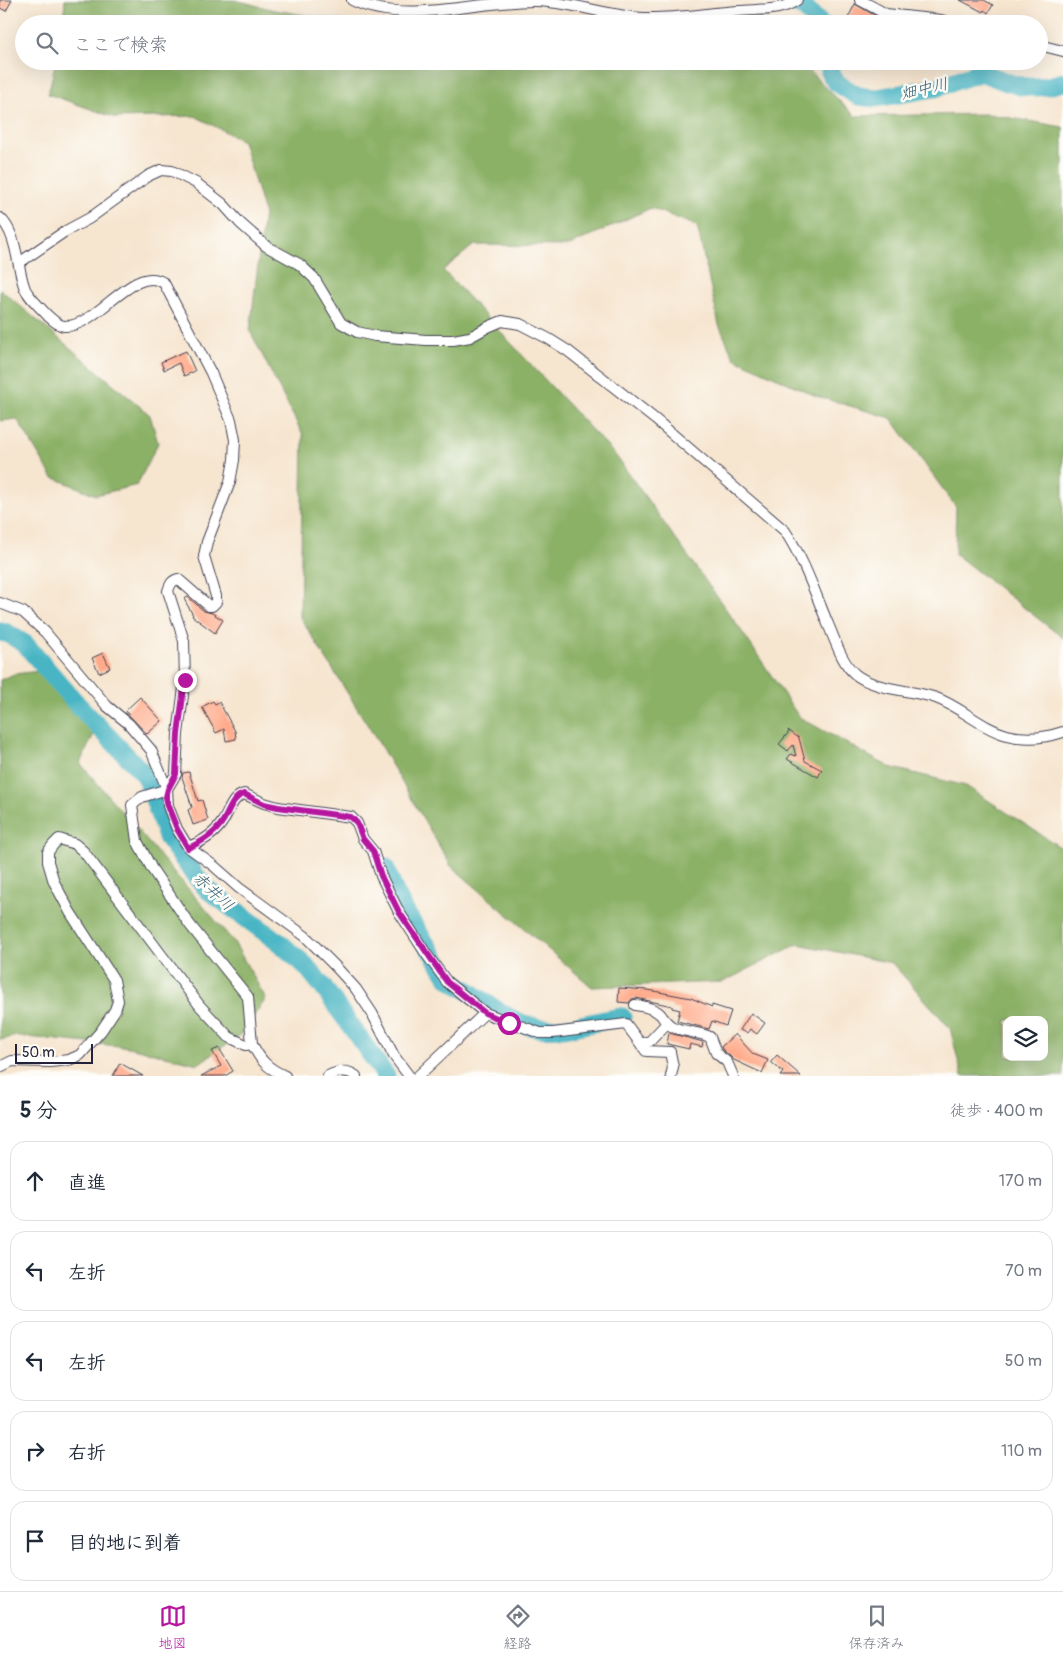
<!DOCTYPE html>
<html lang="ja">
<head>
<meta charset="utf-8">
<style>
  :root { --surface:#fff; --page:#f2f2f3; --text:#1f2937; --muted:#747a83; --line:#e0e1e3; --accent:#b5179e }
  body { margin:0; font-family:Pangolin,"Klee One",sans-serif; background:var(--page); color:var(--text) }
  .controls { position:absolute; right:15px; bottom:15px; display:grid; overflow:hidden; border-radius:10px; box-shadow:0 5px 20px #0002 }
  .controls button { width:45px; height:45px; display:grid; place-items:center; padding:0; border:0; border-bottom:1px solid var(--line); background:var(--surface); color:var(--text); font:25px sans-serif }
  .scale { position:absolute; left:15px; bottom:12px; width:78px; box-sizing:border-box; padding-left:5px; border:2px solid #22223b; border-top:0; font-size:14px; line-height:18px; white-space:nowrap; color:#22223b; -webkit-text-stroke:4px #fdfcf7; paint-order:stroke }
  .stop { position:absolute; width:15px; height:15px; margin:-11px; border:4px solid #b5179e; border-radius:50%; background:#fff }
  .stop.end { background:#b5179e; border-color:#fff; box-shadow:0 1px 5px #0008 }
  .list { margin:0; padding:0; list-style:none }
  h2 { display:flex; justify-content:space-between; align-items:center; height:65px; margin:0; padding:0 20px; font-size:21px }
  h2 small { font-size:16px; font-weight:400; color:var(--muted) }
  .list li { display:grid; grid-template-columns:32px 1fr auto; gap:15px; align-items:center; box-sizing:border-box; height:80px; margin:0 10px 10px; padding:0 10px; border:1px solid var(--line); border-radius:15px }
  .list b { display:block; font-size:19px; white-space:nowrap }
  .list em { font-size:16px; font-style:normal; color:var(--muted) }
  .icon { flex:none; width:28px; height:28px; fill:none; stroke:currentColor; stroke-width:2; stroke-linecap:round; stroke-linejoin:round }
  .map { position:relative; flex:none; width:1063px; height:1076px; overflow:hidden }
  .search { position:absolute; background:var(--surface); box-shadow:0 5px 20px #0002; left:15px; right:15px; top:15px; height:55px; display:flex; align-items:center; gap:12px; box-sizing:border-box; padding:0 18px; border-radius:28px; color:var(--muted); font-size:19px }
  .sheet { height:515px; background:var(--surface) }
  nav { display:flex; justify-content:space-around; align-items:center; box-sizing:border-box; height:70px; border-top:1px solid var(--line); background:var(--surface); font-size:14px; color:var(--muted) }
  nav a { display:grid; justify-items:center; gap:2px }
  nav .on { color:var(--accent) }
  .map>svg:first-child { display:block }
  .forest { fill:#8bb166; stroke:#566a50; fill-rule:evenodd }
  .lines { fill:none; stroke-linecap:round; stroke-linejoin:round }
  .river { stroke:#48b5c4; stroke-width:19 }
  .building { fill:#ffab8b }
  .street-casing { stroke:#423f51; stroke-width:12 }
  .street { stroke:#fff; stroke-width:10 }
  .route { stroke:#b5179e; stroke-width:6 }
  .labels { text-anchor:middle; stroke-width:5; stroke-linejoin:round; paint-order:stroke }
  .water-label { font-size:16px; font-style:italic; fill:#315d72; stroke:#fdfcf7 }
</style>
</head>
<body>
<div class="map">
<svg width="1063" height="1076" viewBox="0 0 1063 1076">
  <rect width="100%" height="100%" fill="#fdfcf7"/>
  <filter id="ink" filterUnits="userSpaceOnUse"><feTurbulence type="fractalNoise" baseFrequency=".02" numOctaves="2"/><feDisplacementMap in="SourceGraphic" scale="10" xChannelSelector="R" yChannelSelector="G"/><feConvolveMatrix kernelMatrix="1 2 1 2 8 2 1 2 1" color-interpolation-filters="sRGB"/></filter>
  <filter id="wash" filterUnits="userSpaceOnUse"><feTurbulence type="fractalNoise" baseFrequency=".0096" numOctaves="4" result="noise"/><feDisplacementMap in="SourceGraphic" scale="20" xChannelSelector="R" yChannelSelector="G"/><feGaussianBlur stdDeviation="1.12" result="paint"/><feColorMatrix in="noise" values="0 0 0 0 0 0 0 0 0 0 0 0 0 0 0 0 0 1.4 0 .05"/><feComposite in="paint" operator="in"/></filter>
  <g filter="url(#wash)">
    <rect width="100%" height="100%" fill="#f6e5cf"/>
    <g class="forest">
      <polygon points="65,0 235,0 274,10 363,24 63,24"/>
      <path d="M56 61H799L855 116 988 114 1063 127V638L955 554 956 507 891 418 816 396 734 358 719 325 697 226 651 208 568 246 474 245 443 270 616 456 743 633 799 717 889 767 966 786 1063 849V1076H962L950 1028 892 963 798 944 723 982 592 987 451 866 380 745 300 617 303 435 250 331 264 213 243 141 195 116 116 118 48 94ZM1007 1020H1044V1057H1007Z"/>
      <polygon points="0,289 150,415 158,443 137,485 96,495 52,477 17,419 0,421"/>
      <polygon points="40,671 94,734 80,763 234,942 266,999 240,1035 198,1064 129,1047 17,1036 0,1040 0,680 14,674"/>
    </g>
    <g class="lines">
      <g class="river">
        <polyline points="791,0 805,9 821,24"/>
        <path d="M830 61V73L837 83 858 96 876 98 935 88 981 72C1013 85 1028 93 1063 82"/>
        <polyline points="0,632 7,633 25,644 77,704 146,776 167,837 195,875 208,890 281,944 306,966 323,987 386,1076"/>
        <path d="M385 867C396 900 415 929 435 957 440 964 444 972 450 979 455 984 463 987 469 991 491 1006 513 1024 539 1028 567 1031 595 1021 622 1017"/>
      </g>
    </g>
    <g id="blocks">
      <g class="building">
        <polygon points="0,0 12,0 6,11 0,8"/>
        <polygon points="960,0 984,0 993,5 988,13 984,10 983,12"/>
        <polygon points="855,4 883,20 895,24 858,24 848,18"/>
        <polygon points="186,351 195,371 184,376 179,363 164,370 161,362"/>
        <polygon points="188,597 204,611 212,613 223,620 215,633 192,616 193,615 184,599"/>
        <polygon points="103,653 110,668 99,673 92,658"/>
        <polygon points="140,697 162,721 147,734 125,711"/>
        <polygon points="213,701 215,704 219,702 235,731 236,739 226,741 224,729 216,733 202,707"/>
        <polygon points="788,730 799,738 805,761 822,770 818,777 787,759 791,754 796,756 793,745 788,751 779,744 789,732"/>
        <polygon points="189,772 198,801 202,800 208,820 193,825 188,810 192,807 182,777 183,773"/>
        <polygon points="619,988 648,990 691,998 712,1007 712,1005 731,1011 726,1026 712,1021 709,1029 677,1021 680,1010 672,1008 672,1006 636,998 632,999 629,1003 618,1002"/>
        <polygon points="751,1013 765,1023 757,1034 750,1029 747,1033 740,1030"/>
        <polygon points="669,1033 703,1042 702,1047 690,1044 689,1049 667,1044"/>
        <polygon points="735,1034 753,1054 768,1060 762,1073 734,1060 722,1049 721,1047"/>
        <polygon points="219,1048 233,1071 225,1076 201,1076 221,1066 212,1051"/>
        <polygon points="777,1055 801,1076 780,1076 783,1072 771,1062"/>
        <polygon points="120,1063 143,1076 113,1076"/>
      </g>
    </g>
  </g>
  <g filter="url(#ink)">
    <use href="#blocks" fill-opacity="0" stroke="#423f51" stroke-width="1"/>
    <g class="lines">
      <defs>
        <g id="street">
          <path d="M352 0C402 26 481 0 536 1 572 2 608 16 644 18 676 19 707 13 738 11 758 9 781 12 797 0"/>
          <polyline points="860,0 886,14 941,20 954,24"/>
          <polyline points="1039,45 1063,51"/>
          <path d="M0 218C17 233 17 266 24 286 26 295 42 309 48 316 53 320 57 325 64 326 96 329 134 262 164 283L211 373 231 420 235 440 234 460 230 482 207 542 204 556 216 596V602L212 606H209L178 579C171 581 170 585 168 591L184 641 185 680 178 734 176 774 167 789 142 797 132 805 137 841 152 869 190 925 248 997 252 1044 246 1045 229 1037 200 1006 84 852 75 844 59 839 53 845 48 852V862L54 882 70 912 114 980 118 1001 115 1010 101 1031 80 1055 69 1060 50 1062 12 1061 0 1067"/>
          <path d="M19 263 64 232 90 218 148 176 161 170 172 171 196 183 223 204 240 223 266 246 299 264 314 278 341 323 357 332 375 336 426 340H453L470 337 488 327 502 321 520 324 549 339 568 351 656 420 785 531C804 560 815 593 828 624 835 640 842 663 855 674 874 690 913 690 936 698 961 707 981 728 1007 735 1026 740 1045 738 1063 732"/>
          <polyline points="0,603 23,612 45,632 107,706 129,724 151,750 167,789 168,806 177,829 188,847 214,866 239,888 305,936 336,967 356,989 372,1013 394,1056 409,1076"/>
          <path d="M188 847C202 842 215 834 223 821 229 812 232 797 244 794L264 803 278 807 351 817 357 823 363 839 373 851 381 876 399 912 427 955 447 982 485 1013 540 1033H553L626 1024 646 1051 670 1052 673 1067 671 1076"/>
          <path d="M635 1005C643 1006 655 1008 661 1015 664 1019 666 1023 671 1026 683 1032 698 1032 710 1037L716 1053 727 1062 733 1076"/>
          <path d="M252 1044C261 1061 267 1068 285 1076"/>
          <polyline points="641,1044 650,1041 667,1023"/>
          <path d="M328 1076C338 1071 347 1069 356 1076"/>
          <polyline points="418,1076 485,1013"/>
        </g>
      </defs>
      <use href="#street" class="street-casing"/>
      <use href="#street" class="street"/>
    </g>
  </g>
  <g class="lines" filter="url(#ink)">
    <path class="route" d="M185 680 178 734 176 774 168 789 166 797 168 806 177 829 188 848C202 842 215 834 223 821 229 812 232 797 244 794L264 804 278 807 351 817 357 823 363 839 373 851 381 876 399 912 447 982 485 1013 509 1023"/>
  </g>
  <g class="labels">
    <g class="water-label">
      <text transform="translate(924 88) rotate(-13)" y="6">畑中川</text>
      <text transform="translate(214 891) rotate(43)" y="6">赤井川</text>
    </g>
  </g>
</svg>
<div class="controls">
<button><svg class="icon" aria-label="layers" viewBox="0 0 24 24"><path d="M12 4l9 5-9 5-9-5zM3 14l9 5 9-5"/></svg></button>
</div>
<div class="scale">50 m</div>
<div class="stop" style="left:509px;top:1023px"></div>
<div class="stop end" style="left:185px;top:680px"></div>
<div class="search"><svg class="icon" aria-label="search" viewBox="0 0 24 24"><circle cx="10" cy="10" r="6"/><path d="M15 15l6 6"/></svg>ここで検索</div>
</div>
<section class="sheet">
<h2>5 分<small>徒歩 · 400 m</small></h2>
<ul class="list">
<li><svg class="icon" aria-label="ahead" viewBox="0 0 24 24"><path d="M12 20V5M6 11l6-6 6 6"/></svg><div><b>直進</b></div><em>170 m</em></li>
<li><svg class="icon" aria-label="left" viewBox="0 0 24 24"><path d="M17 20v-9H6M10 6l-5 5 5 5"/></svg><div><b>左折</b></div><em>70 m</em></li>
<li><svg class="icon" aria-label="left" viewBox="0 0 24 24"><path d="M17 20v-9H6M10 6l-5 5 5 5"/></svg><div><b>左折</b></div><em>50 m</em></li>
<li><svg class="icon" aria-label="right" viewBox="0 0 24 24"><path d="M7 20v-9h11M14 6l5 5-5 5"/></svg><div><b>右折</b></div><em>110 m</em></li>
<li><svg class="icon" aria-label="arrive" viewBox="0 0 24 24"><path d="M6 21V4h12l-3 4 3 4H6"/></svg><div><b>目的地に到着</b></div></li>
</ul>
</section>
<nav>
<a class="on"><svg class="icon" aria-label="map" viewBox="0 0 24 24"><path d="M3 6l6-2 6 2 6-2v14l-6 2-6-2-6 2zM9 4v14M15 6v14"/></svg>地図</a>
<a><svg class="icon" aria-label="directions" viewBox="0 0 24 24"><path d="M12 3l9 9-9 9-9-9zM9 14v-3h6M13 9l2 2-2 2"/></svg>経路</a>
<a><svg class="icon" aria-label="saved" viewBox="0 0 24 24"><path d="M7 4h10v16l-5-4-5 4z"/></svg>保存済み</a>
</nav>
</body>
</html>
